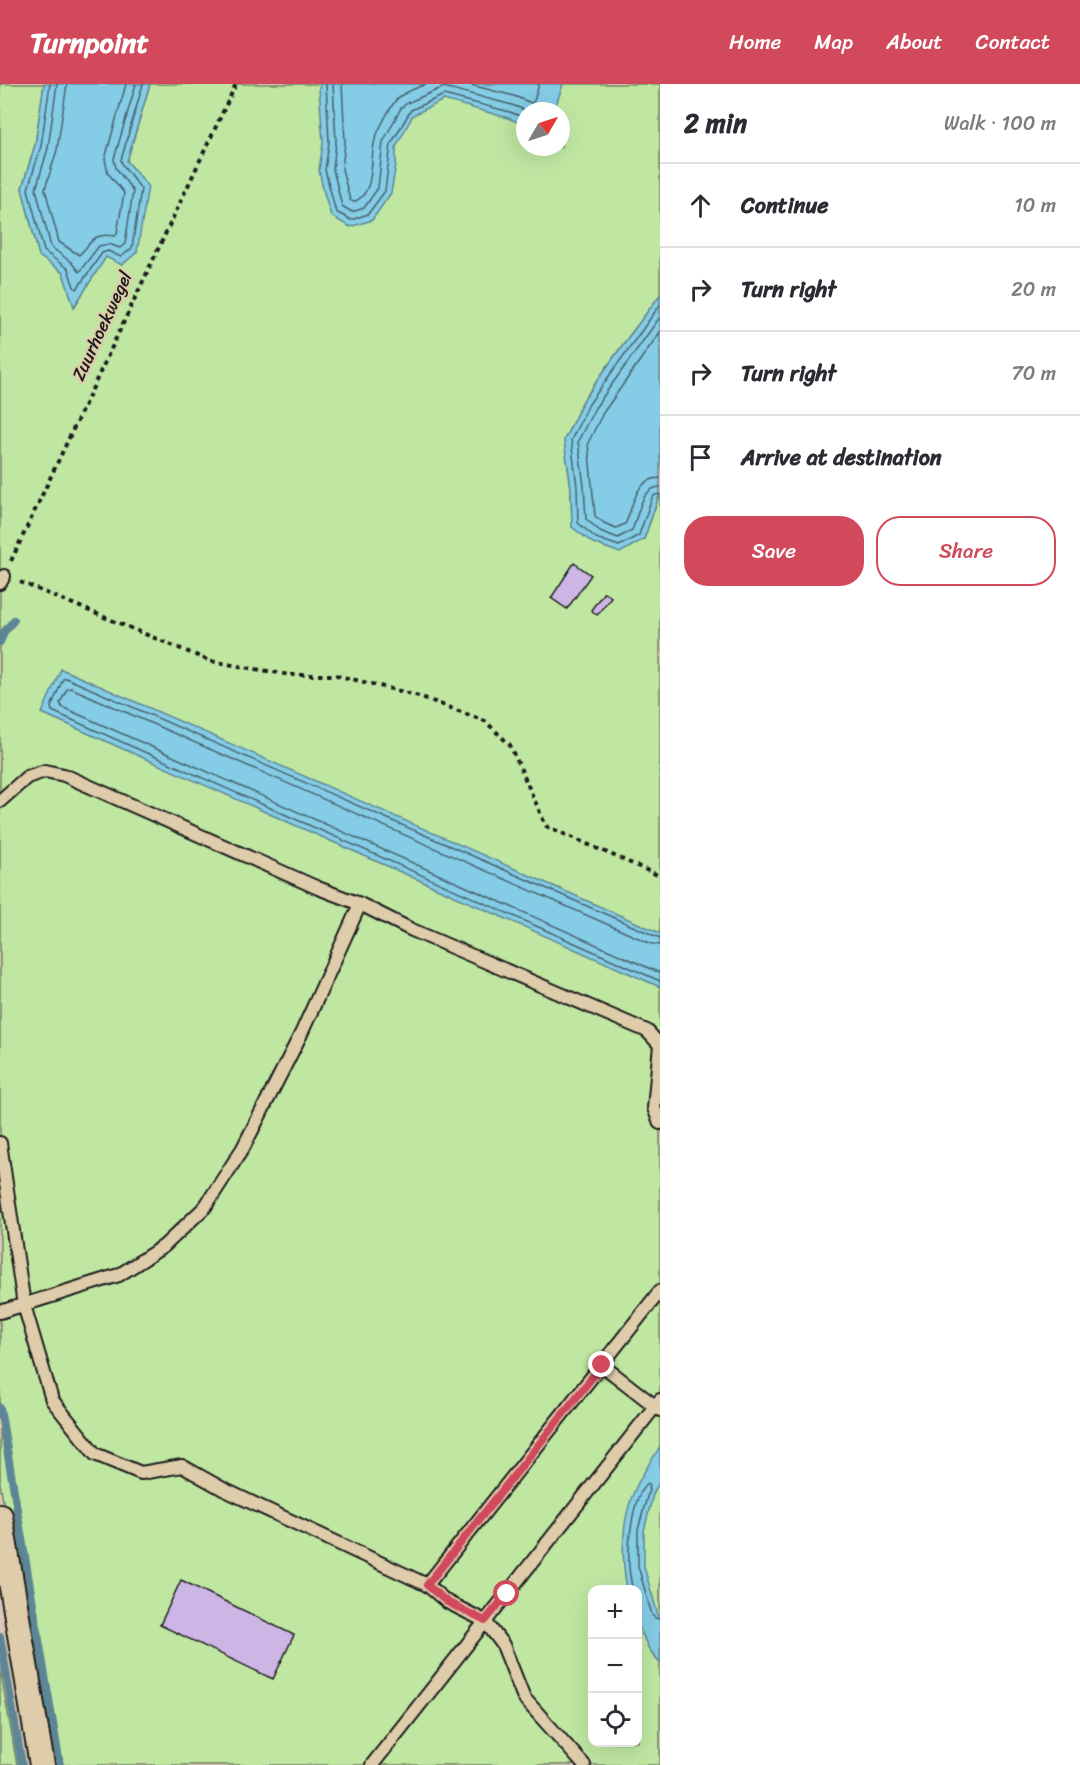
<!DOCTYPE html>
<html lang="en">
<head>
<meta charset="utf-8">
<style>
  :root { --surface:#fff; --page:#f7f7f7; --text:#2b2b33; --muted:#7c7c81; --line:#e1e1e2; --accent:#d1495b }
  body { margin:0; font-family:Sriracha,sans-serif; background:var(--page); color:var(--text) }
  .controls { position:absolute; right:18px; bottom:18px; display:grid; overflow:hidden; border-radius:12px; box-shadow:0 6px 24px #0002 }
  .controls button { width:54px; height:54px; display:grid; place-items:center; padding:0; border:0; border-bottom:2px solid var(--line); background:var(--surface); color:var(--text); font:30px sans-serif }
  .compass { position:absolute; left:516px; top:18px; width:54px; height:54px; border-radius:50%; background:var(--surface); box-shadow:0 6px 24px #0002; rotate:51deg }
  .stop { position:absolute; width:18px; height:18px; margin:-14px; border:4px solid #d1495b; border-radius:50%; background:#fff }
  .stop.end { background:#d1495b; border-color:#fff; box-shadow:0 2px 6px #0008 }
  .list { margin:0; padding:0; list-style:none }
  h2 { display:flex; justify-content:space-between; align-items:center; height:78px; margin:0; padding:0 24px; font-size:26px }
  h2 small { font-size:20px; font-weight:400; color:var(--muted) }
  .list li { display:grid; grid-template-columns:39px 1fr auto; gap:18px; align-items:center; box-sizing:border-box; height:84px; padding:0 24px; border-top:2px solid var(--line) }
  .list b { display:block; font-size:22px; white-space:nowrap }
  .list em { font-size:20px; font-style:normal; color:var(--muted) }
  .actions { display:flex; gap:12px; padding:18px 24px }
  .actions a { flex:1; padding:14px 0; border:2px solid var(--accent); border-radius:24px; text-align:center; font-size:21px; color:var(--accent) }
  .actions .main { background:var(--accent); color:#fff }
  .icon { flex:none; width:33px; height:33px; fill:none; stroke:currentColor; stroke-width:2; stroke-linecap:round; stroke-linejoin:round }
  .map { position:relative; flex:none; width:660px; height:1681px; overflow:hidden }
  header { display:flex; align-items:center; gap:36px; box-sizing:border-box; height:84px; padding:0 30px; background:var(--accent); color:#fff }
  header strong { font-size:28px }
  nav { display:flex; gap:33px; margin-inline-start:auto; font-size:21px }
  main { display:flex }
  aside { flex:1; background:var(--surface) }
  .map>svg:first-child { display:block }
  .green { fill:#bfe7a2; stroke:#6e825f; stroke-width:1.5; fill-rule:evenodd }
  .water { fill:#85cce6; stroke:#5b8695; stroke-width:1.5 }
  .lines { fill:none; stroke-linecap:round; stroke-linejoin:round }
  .shore { stroke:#46626d; stroke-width:1.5 }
  .stream { stroke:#5b8695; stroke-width:8 }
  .building { fill:#cdb6e5; stroke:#1c1c1c; stroke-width:1.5 }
  .service-casing { stroke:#1c1c1c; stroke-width:16 }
  .minor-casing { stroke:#1c1c1c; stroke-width:28 }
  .path { stroke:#1c1c1c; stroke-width:4; stroke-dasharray:4.5 4.5; stroke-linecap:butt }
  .service { stroke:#deccaa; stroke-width:12 }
  .minor { stroke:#deccaa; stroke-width:24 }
  .route { stroke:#d1495b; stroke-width:8 }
  .labels { text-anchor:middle; stroke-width:4.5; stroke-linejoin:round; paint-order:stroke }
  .street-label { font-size:18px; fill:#1c1c1c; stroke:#deccaa }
</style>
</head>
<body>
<header>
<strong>Turnpoint</strong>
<nav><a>Home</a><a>Map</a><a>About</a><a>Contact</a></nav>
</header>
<main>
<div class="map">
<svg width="660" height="1681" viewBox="0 0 660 1681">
  <rect width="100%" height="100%" fill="#dbc8b6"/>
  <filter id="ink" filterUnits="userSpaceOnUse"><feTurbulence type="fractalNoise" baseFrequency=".0167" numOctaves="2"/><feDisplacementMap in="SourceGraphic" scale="12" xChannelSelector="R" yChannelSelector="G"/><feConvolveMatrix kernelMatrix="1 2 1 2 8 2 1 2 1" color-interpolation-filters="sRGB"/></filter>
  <g filter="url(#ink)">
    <g class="green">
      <path d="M0 0H44L35 61 22 104 39 171 63 189 75 222 148 102 127 77 150 0H660V211L621 263 583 317 564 356 571 404 572 442 644 455 660 409V1681H48L0 1399ZM525 27H561V63H525ZM592 1506H638V1658H592Z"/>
      <polygon points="0,1583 17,1681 0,1681"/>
    </g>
    <g class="water">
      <polygon points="44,0 150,0 127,77 148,102 137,168 122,181 106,173 74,223 63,189 39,172 22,104 35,61"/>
      <polygon points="320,0 563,0 554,27 525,27 525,41 508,34 444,16 413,31 396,63 396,80 391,109 372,136 350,143 331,132 323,105 319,86 323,59 319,4"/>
      <polygon points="660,211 660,409 644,455 620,469 593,459 572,443 571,404 564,356 583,317 621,263"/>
      <polygon points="61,585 660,849 660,903 42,629"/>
      <path d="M660 1362V1397L653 1410 644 1447V1483L660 1538V1579L649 1565 638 1541V1506L627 1505C621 1473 621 1434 636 1403 643 1389 652 1376 660 1362Z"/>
    </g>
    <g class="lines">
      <g class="shore">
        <polyline points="50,0 41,62 28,105 44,167 68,185 74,203 77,205 102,169 108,167 121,173 132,164 141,105 123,81 121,76 143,0"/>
        <polyline points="57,0 48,64 36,105 51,163 71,178 79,188 99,162 109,160 120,164 125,160 133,107 116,84 114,75 136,0"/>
        <path d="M67 0 57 66 45 105 59 158 79 171C92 159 92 148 115 152L117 149 124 109 108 89 105 75 126 0"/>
        <polyline points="326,0 329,58 325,86 336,128 351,136 368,130 385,107 391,60 411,26 444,11 510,28 525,34"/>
        <polyline points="333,0 336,58 333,85 342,122 352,128 364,124 378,104 383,58 401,24 407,19 444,3 512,21 527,27"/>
        <path d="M342 0 345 58 342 85 350 116 353 118C377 110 369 73 375 56 378 46 390 23 397 15 404 8 417 4 426 0"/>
        <polyline points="467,0 514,12 531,19 534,17 539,0"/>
        <polyline points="660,221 589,320 571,356 577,403 578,439 596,454 619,462 639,451 652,414 655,411 660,410"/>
        <path d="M660 233 595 324 578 357 584 402 586 435 600 447 618 454 632 446C639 431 640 404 660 403"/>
        <path d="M660 248 603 329 588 359 595 432 604 439 616 444 625 440C634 422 634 395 660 394"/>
        <polyline points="660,854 66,594 63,595 51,623 52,627 660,897"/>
        <polyline points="660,861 652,860 71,604 67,605 60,619 62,623 660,889"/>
        <path d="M632 1506C632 1498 629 1490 629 1482 628 1462 632 1410 648 1399L650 1402 638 1446V1482L652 1531 655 1534 660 1535"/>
      </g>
      <g class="stream">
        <polyline points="0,558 4,548 14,536"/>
        <polyline points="0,1324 60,1681"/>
        <polyline points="0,1552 22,1681"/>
      </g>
    </g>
    <g class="building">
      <polygon points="574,479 591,491 567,525 551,514"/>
      <polygon points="604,508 611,513 597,531 591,526"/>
      <polygon points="181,1496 294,1551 273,1595 160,1541"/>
    </g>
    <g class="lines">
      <defs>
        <g id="service">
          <polyline points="0,499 4,492"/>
          <polyline points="0,717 27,693 45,687 64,691 318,804 360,820 412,846 647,947 660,961 654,1024 660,1039"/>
          <polyline points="0,1059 24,1221 52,1316 95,1370 141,1389 182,1382 223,1405 427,1501 447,1518 485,1537 503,1561 524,1614 584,1681"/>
          <polyline points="0,1228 119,1191 164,1162 205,1123 243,1064 301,950 360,820"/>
          <polyline points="602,1281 660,1326"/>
          <polyline points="427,1501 660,1207"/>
          <polyline points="372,1681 660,1316"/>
        </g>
        <polyline id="minor" points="0,1432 42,1681"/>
      </defs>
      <use href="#service" class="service-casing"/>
      <use href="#minor" class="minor-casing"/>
      <g class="path">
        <polyline points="11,477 236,0"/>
        <polyline points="20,498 210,577 290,591 336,591 419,612 485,637 510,661 546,742 660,792"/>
      </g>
      <use href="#service" class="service"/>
      <use href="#minor" class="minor"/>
    </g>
  </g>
  <g class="lines" filter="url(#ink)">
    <polyline class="route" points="507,1510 485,1537 447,1518 427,1501 602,1281"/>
  </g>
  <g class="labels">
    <g class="street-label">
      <text transform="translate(102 242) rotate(-65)" y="6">Zuurhoekwegel</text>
    </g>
  </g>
</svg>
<div class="controls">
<button>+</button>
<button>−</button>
<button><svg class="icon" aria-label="locate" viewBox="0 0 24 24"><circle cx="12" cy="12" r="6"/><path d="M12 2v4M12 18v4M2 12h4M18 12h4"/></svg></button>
</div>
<svg class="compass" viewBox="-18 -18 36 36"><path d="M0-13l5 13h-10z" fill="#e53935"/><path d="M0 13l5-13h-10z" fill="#7c7c81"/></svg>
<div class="stop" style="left:507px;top:1510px"></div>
<div class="stop end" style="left:602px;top:1281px"></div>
</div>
<aside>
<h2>2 min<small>Walk · 100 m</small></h2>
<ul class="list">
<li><svg class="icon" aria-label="ahead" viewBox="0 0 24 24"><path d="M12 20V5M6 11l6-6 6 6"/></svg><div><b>Continue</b></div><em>10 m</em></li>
<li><svg class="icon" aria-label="right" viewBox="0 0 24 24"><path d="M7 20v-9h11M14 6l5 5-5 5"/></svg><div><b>Turn right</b></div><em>20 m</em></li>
<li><svg class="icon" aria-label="right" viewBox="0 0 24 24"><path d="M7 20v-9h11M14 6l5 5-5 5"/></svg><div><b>Turn right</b></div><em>70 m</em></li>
<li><svg class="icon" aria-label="arrive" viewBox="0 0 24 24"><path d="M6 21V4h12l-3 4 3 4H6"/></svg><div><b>Arrive at destination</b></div></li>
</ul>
<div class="actions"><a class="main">Save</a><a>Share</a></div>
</aside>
</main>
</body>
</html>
